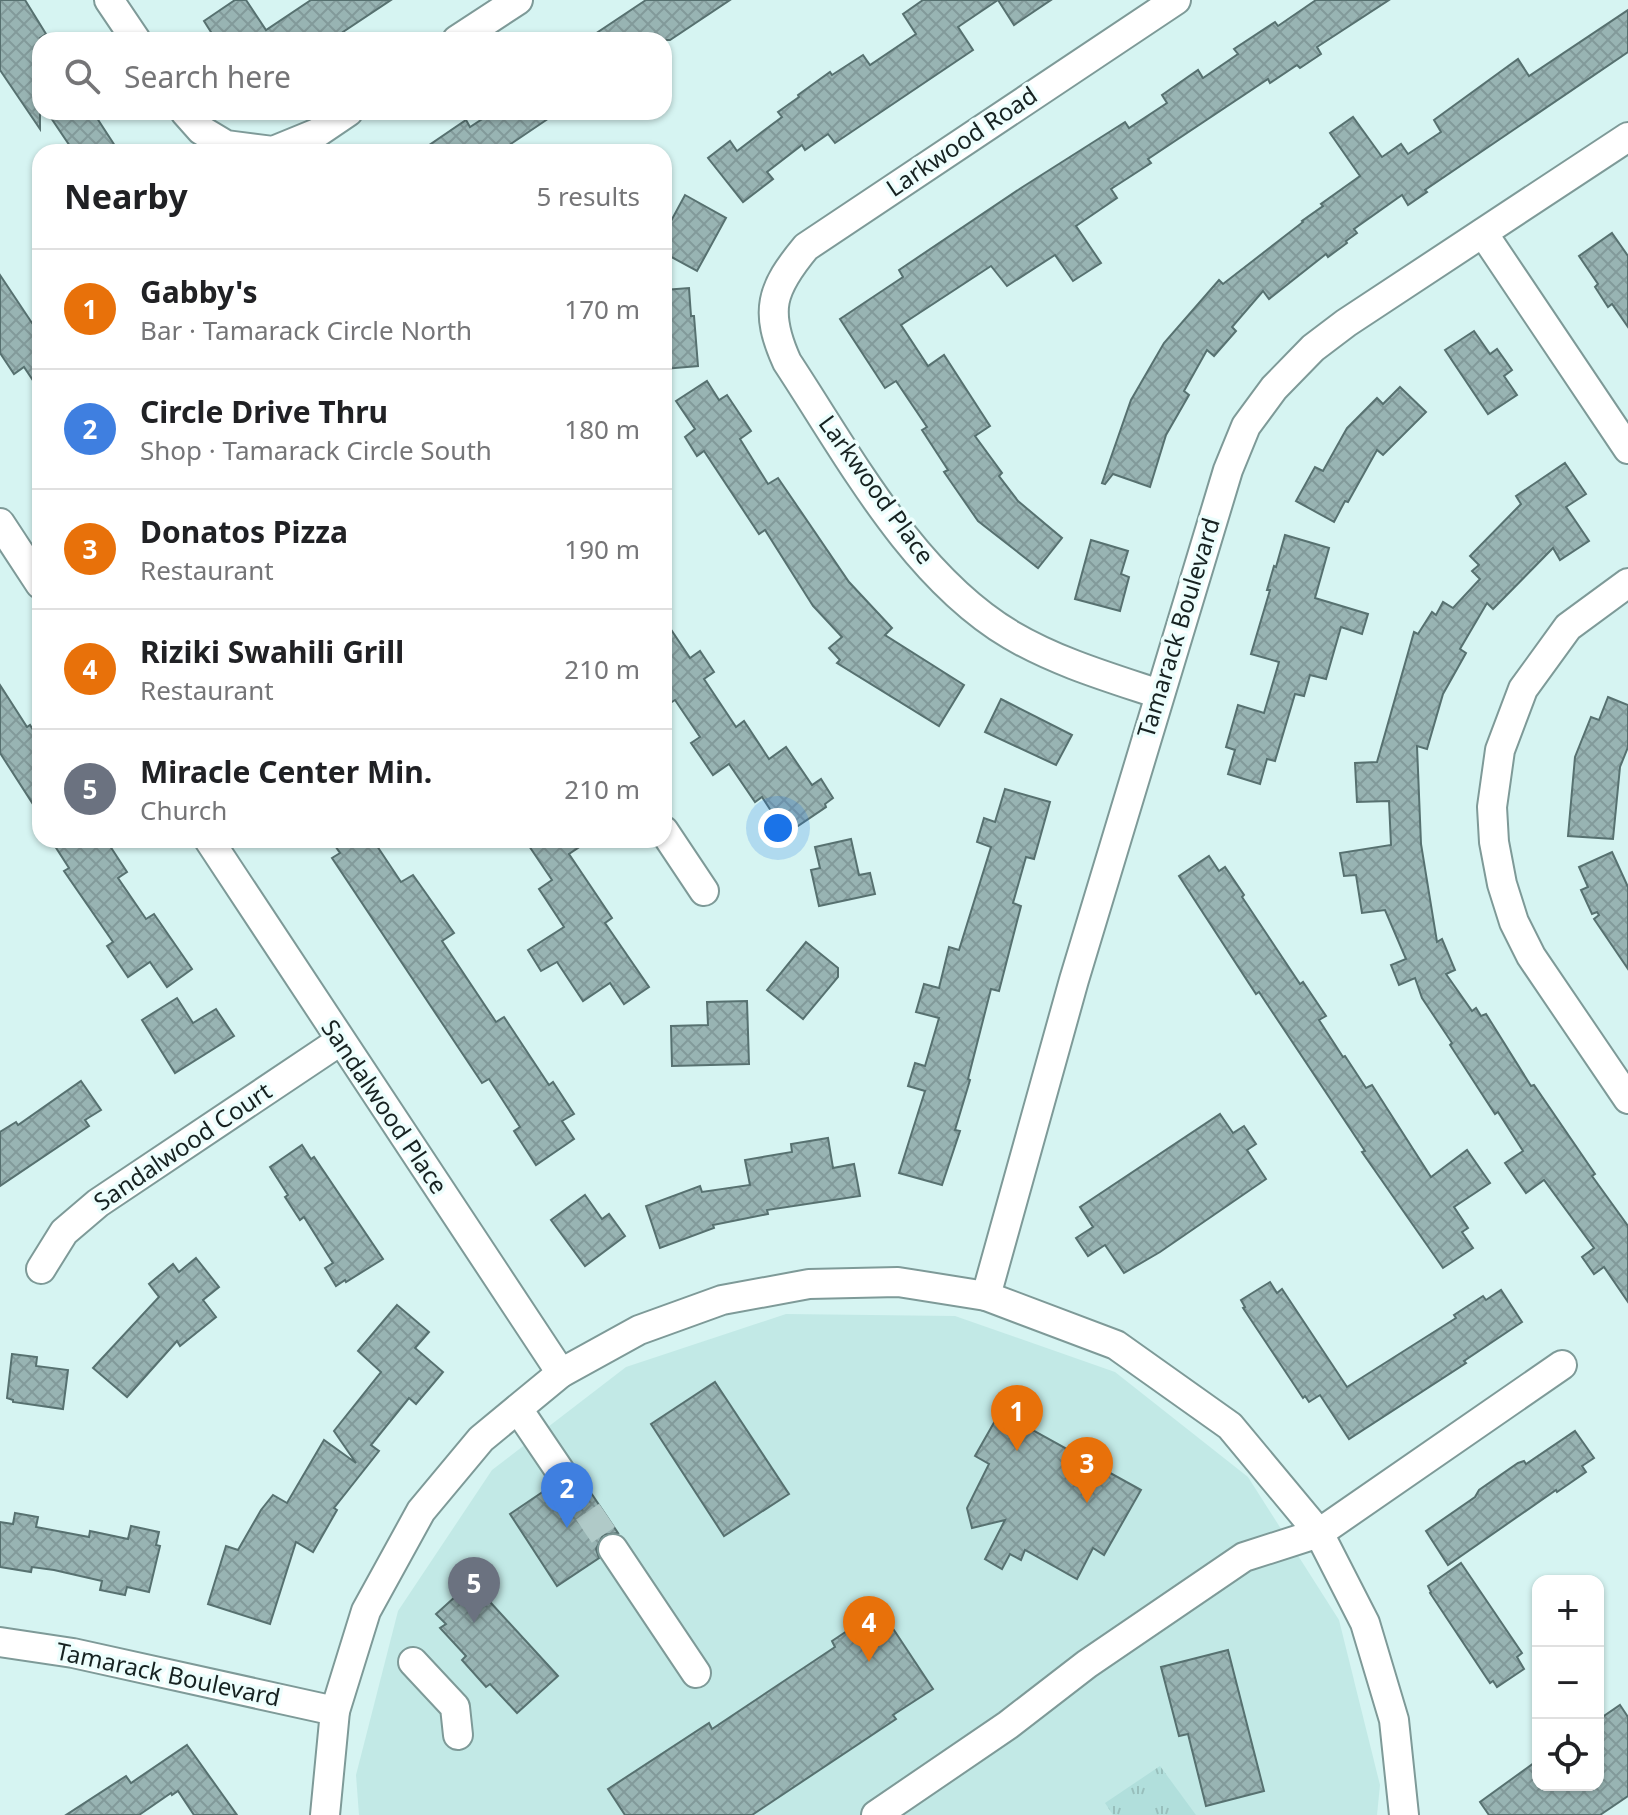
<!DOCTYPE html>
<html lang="en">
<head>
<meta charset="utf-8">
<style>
  :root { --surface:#fff; --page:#f2f2f2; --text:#202124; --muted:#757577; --line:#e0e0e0; --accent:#ad1942 }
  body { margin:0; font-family:"Noto Sans",sans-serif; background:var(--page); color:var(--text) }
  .controls { position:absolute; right:24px; bottom:24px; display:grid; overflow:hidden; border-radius:16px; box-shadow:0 2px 6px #0004 }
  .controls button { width:72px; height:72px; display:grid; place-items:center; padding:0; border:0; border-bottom:2px solid var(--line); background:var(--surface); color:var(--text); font:40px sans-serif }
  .you { position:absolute; left:778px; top:828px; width:28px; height:28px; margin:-20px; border:6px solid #fff; border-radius:50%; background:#1a73e8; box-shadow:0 0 0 12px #1a73e833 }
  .badge { display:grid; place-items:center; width:52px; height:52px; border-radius:50%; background:var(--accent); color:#fff; font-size:26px; font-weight:700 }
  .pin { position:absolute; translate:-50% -66px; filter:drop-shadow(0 2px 4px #0008) }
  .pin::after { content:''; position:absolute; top:42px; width:28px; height:24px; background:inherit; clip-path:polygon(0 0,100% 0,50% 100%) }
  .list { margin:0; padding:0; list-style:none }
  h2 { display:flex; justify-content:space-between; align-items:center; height:104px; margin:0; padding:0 32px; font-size:34px }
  h2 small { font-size:26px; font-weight:400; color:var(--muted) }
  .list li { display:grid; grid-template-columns:52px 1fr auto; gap:24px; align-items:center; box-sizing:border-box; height:120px; padding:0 32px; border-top:2px solid var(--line) }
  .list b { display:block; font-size:30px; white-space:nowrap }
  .list p { margin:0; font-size:26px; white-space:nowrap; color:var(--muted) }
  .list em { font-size:26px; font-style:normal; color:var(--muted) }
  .icon { flex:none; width:44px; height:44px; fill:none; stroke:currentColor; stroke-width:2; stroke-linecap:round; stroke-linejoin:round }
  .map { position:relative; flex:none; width:1628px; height:1815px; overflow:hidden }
  .search { position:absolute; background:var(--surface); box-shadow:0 2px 6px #0004; left:32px; top:32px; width:640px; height:88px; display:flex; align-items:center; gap:20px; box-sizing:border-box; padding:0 28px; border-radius:24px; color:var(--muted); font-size:30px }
  .panel { position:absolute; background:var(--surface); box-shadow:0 2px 6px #0004; left:32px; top:144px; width:640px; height:704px; border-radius:24px }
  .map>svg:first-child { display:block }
  .built { fill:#c2e9e6 }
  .park { fill:url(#park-tufts) }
  .building { fill:url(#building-cross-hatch); stroke:#577170; stroke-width:2 }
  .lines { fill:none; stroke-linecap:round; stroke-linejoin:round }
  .minor-tunnel { stroke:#b0cac8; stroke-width:28; stroke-dasharray:28 14; stroke-linecap:butt }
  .minor-casing { stroke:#7e9a98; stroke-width:32 }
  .minor { stroke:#fff; stroke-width:28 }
  .labels { text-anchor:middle; stroke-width:7; stroke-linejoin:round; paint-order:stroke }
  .street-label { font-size:24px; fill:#172221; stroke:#edfefd }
</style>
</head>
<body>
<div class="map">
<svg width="1628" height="1815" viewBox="0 0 1628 1815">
  <defs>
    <pattern id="park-tufts" width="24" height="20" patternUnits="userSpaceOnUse" patternTransform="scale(2)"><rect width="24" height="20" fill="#b1dfdc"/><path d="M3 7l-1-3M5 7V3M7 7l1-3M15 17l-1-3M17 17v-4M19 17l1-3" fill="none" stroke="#98bfbc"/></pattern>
    <pattern id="building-cross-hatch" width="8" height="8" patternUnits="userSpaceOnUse" patternTransform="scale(2)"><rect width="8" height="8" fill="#98b4b3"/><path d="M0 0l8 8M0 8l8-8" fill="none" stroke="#829a9a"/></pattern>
  </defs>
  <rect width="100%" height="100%" fill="#d6f4f2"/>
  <polygon class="built" points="786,1314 955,1316 1115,1372 1248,1477 1339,1620 1380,1785 1377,1815 359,1815 356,1775 398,1611 492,1470 626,1367"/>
  <polygon class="park" points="1160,1766 1196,1815 1113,1815 1105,1803"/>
  <g class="building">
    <polygon points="0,0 25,0 46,34 40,38 40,129 0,70"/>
    <polygon points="235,0 246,0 266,30 311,0 391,0 343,32 349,40 216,40 204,21"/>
    <polygon points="646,0 730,0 670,40 586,40"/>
    <polygon points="923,0 1051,0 1014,25 998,0 958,27 973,50 835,143 828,134 805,150 802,145 767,172 773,179 743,202 708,158 730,141 737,151 782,117 778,112 799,97 798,95 830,72 832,75 863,55 870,65 916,34 903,14"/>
    <polygon points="1316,0 1389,0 1317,47 1321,54 1300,68 1297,65 1270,83 1268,79 1148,159 1151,163 1111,189 1117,198 1076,226 1101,263 1073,281 1055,255 1007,286 991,266 901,325 928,366 944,355 990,426 975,436 1002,473 999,476 1018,501 1062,538 1038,568 978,521 944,472 948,470 922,430 927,427 896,381 885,388 840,319 903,277 899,270 1021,188 1125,122 1129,128 1167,103 1162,95 1198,70 1203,78 1238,54 1234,49 1275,22 1278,26"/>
    <polygon points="1628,10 1628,52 1425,190 1427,192 1408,205 1402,195 1354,229 1357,233 1346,241 1347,243 1328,257 1326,254 1269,299 1263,291 1232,327 1236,331 1214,356 1207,350 1184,391 1189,395 1166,435 1150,487 1113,474 1105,484 1102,483 1131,400 1164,343 1219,280 1223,284 1303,222 1302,221 1323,206 1321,204 1360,176 1330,133 1353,117 1382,157 1401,144 1408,154 1441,132 1434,120 1518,59 1529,76"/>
    <polygon points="47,112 93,112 119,152 74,152"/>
    <polygon points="493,112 558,112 499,152 419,152 466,120 470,127"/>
    <polygon points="685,195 726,218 697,271 664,253 664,234"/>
    <polygon points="1612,233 1628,256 1628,327 1612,304 1608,307 1595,287 1598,284 1579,256"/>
    <polygon points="0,275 32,323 40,318 40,391 24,367 14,374 0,353"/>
    <polygon points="689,288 691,316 694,316 698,366 664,369 664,290"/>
    <polygon points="1474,331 1490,354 1497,349 1512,370 1504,376 1517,395 1488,414 1445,350"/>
    <polygon points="707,381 719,400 727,395 751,431 740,439 768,484 778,478 849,582 892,628 885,635 964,685 939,726 837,663 840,660 829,648 842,637 813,606 765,530 759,534 704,451 697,456 685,437 695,429 676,401"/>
    <polygon points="1400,387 1426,412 1383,455 1377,450 1348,502 1345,501 1334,522 1296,501 1315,467 1323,471 1347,428 1377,398 1383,404"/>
    <polygon points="1565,463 1586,494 1566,507 1589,541 1560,560 1553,548 1493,609 1487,603 1460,649 1466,653 1443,694 1427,749 1417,746 1421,844 1437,942 1442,939 1455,970 1446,974 1472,1011 1476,1008 1481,1016 1486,1014 1531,1086 1534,1085 1595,1174 1592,1176 1628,1226 1628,1302 1604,1267 1594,1274 1582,1257 1594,1248 1544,1180 1526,1193 1505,1163 1523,1151 1498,1112 1495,1114 1450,1045 1452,1043 1422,998 1415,978 1399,985 1391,965 1406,959 1385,910 1362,913 1356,875 1344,876 1340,853 1391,845 1389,801 1357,802 1355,763 1377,762 1414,632 1418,634 1432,612 1436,615 1443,602 1453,608 1480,579 1472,571 1479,565 1470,556 1521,504 1516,496"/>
    <polygon points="1285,535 1329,548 1315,598 1368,614 1362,634 1341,627 1326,679 1310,675 1304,696 1295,694 1275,761 1267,759 1260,784 1228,774 1235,750 1226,747 1238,705 1264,713 1279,662 1251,654 1270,590 1267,590 1274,566 1276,567"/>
    <polygon points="1091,540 1128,551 1121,574 1129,577 1120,611 1075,599"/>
    <polygon points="664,619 690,658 700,651 714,672 704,679 736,727 744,721 769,759 786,747 812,785 821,779 833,798 825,804 826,807 786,834 762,797 755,802 729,764 713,775 691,743 700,737 675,700 664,707"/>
    <polygon points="0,685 27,727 30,725 40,741 40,815 0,753"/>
    <polygon points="1608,697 1628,705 1628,747 1620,767 1613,839 1568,836 1575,757 1591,717 1599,720"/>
    <polygon points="1001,699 1072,735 1056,765 985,732"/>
    <polygon points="1005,789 1050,802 1034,859 1026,857 1013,903 1021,906 999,991 991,989 968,1079 970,1080 955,1130 960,1131 942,1185 899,1173 925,1091 908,1086 915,1063 925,1066 939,1018 916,1012 924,984 939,988 949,947 959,950 991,847 977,842 984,818 995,822"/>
    <polygon points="851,839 859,875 870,873 875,894 819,906 811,870 820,868 815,847"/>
    <polygon points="51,840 106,840 127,872 118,878 146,919 154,914 192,969 167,987 150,962 128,977 107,946 113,942 64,871 69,868"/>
    <polygon points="331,840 373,840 401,882 413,875 454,933 442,941 496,1022 504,1017 549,1085 553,1082 574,1114 562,1121 574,1139 536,1165 514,1131 520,1127 489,1079 482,1083 332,858 340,853"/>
    <polygon points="525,840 590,840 569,854 612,918 605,923 649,987 624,1004 610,983 583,1001 557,962 541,971 528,950 564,927 539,889 552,880"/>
    <polygon points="1612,852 1628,887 1628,969 1594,919 1599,915 1597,912 1592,914 1581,890 1588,887 1579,867"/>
    <polygon points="1209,856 1219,871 1225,867 1244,895 1242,897 1300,984 1303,982 1326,1016 1319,1020 1343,1057 1345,1056 1366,1088 1372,1085 1431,1177 1467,1150 1490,1183 1454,1207 1468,1228 1462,1232 1473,1248 1443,1268 1362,1152 1365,1151 1259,992 1256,994 1179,876"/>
    <polygon points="806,942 838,968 838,977 803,1019 767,990"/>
    <polygon points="177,998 193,1023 216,1009 234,1036 175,1073 142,1020"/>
    <polygon points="747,1001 749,1064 672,1066 671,1026 708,1025 707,1002"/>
    <polygon points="81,1081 101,1110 85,1120 89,1126 0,1186 0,1132 16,1122 18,1125"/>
    <polygon points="1220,1114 1233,1133 1244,1126 1256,1144 1247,1150 1266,1179 1160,1252 1124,1273 1105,1245 1088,1256 1076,1238 1093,1227 1080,1207"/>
    <polygon points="828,1138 833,1168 854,1164 860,1196 767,1210 768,1214 713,1225 714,1228 660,1248 646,1206 700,1186 702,1192 750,1185 745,1160 792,1152 791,1144"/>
    <polygon points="302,1145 311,1159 314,1157 383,1259 346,1282 345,1280 336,1286 325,1268 333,1263 304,1217 300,1220 285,1197 288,1195 270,1167"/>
    <polygon points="585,1195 602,1219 609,1214 625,1236 585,1266 551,1220"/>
    <polygon points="196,1258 219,1287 203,1300 216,1317 180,1346 177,1341 127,1397 93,1368 159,1297 149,1284 173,1264 179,1272"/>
    <polygon points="1270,1282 1277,1293 1282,1289 1347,1387 1456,1318 1454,1315 1483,1296 1486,1300 1501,1290 1522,1322 1464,1361 1466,1363 1349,1439 1320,1395 1309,1402 1305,1396 1303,1398 1243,1308 1245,1307 1241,1300"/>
    <polygon points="397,1305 429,1332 415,1348 443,1372 416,1404 409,1398 371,1445 379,1451 334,1508 337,1510 313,1552 296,1542 270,1624 208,1604 226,1546 238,1550 261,1510 273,1495 287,1503 324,1440 356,1463 334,1431 381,1372 358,1351"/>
    <polygon points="12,1354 37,1357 36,1366 68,1370 63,1409 13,1402 13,1400 7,1398"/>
    <polygon points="715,1382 789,1494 724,1536 651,1424"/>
    <polygon points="1000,1412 1141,1490 1104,1555 1093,1548 1077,1579 1025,1550 1021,1560 1010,1554 1002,1569 985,1559 1005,1520 972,1528 967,1508 989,1464 975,1456"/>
    <polygon points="1575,1431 1594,1458 1582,1466 1586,1472 1557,1492 1556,1490 1448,1565 1426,1531 1475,1497 1479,1490 1518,1463 1524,1461 1526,1464"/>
    <polygon points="581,1478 618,1533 603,1535 596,1549 599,1558 557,1586 510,1514 550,1487 557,1493 573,1491 579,1485"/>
    <polygon points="15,1513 38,1517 36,1527 89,1537 90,1531 128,1539 131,1526 159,1532 156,1545 160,1546 149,1592 127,1587 125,1595 100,1590 102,1581 54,1570 32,1567 31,1572 0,1567 0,1522 13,1524"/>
    <polygon points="1461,1563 1522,1653 1517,1657 1524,1669 1497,1687 1493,1681 1490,1683 1430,1593 1431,1592 1428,1586"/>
    <polygon points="466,1587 474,1596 480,1591 558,1676 517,1713 490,1684 486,1687 462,1660 466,1656 440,1628 446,1624 436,1614"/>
    <polygon points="880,1609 933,1689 893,1715 896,1719 752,1815 625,1815 608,1789 709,1723 712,1729 835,1647 832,1641"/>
    <polygon points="1228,1650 1264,1791 1206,1806 1188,1734 1179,1736 1161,1667"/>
    <polygon points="1620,1705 1628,1717 1628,1796 1600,1815 1489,1815 1480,1802 1538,1760 1538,1785 1598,1785 1598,1720"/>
    <polygon points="187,1745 237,1815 194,1815 178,1791 172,1795 171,1793 139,1815 66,1815 126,1776 131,1783"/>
  </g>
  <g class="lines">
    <polyline class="minor-tunnel" points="564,1477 613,1549"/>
    <defs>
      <g id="minor">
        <polyline points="109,0 136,40"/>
        <polyline points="457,40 518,0"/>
        <polyline points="185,112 201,130 226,145 273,151 317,133 348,112"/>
        <polyline points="1483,233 1628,449"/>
        <polyline points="0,523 40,584"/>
        <polyline points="1628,583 1568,627 1523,689 1500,750 1492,807 1494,842 1502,884 1514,922 1531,956 1628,1099"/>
        <path d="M1159 694C1108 677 1057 662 1011 635 912 576 849 456 787 362 764 311 771 289 806 247L1176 0"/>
        <polyline points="664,831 704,891"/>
        <polyline points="209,840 561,1373"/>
        <polyline points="41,1269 64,1232 98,1203 340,1041"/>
        <polyline points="986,1296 1074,980 1228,470 1246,426 1274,388 1313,348 1346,323 1628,137"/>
        <polyline points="518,1409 564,1477"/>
        <polyline points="613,1549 696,1673"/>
        <polyline points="0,1642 73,1653 335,1711"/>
        <polyline points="413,1662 455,1707 458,1735"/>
        <polyline points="325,1815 335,1711 366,1611 421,1511 481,1439 561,1373 639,1330 722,1300 809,1284 898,1282 986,1296 1116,1345 1230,1426 1319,1533 1365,1623 1394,1720 1404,1815"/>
        <polyline points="876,1815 1008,1725 1087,1664 1244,1557 1319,1533 1562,1365"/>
      </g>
    </defs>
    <use href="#minor" class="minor-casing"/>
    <use href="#minor" class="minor"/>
  </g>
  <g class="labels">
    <g class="street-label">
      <text transform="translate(962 142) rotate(-34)" y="8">Larkwood Road</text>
      <text transform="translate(876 490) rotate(54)" y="8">Larkwood Place</text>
      <text transform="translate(1179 628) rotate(-73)" y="8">Tamarack Boulevard</text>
      <text transform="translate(384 1107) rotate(56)" y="8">Sandalwood Place</text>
      <text transform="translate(183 1147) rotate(-34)" y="8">Sandalwood Court</text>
      <text transform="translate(168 1675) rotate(12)" y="8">Tamarack Boulevard</text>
    </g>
  </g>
</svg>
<div class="controls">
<button>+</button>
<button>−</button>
<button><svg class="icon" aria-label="locate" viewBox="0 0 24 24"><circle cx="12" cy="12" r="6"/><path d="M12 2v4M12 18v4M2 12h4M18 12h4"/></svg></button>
</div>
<div class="you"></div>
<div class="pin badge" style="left:1017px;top:1451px;background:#e8710a">1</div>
<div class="pin badge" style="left:567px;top:1528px;background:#3f7fe0">2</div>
<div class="pin badge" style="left:1087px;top:1503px;background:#e8710a">3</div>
<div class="pin badge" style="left:869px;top:1662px;background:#e8710a">4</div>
<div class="pin badge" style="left:474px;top:1623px;background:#6b7280">5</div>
<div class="search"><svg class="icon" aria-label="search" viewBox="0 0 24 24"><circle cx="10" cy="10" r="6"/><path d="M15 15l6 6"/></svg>Search here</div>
<section class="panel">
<h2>Nearby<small>5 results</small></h2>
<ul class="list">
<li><span class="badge" style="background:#e8710a">1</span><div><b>Gabby's</b><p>Bar · Tamarack Circle North</p></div><em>170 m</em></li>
<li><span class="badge" style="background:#3f7fe0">2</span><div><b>Circle Drive Thru</b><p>Shop · Tamarack Circle South</p></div><em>180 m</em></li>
<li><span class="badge" style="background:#e8710a">3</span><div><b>Donatos Pizza</b><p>Restaurant</p></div><em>190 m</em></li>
<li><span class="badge" style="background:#e8710a">4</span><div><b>Riziki Swahili Grill</b><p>Restaurant</p></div><em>210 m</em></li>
<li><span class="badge" style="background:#6b7280">5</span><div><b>Miracle Center Min.</b><p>Church</p></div><em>210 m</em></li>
</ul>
</section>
</div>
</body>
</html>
